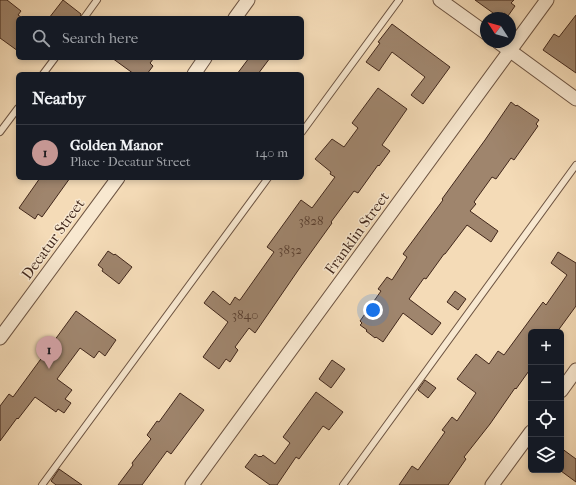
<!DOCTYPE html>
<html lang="en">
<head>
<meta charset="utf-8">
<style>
  :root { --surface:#171b24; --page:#242831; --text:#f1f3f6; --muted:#9ea1a6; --line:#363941; --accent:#c59692 }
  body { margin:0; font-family:"IM FELL French Canon",serif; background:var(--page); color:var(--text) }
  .controls { position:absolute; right:12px; bottom:12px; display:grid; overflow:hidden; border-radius:6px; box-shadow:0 2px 6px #0003 }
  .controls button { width:36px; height:36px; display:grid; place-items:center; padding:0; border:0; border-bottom:1px solid var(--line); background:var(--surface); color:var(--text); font:20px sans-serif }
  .compass { position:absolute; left:480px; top:12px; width:36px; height:36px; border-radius:50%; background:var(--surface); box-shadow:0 2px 6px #0003; rotate:306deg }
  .you { position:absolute; left:373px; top:310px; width:14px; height:14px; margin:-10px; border:3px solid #fff; border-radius:50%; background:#1a73e8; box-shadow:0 0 0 6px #1a73e833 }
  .badge { display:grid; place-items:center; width:26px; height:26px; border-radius:50%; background:var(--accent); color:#111; font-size:13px; font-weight:700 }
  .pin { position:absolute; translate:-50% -33px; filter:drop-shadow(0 1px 2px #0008) }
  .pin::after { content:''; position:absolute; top:21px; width:14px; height:12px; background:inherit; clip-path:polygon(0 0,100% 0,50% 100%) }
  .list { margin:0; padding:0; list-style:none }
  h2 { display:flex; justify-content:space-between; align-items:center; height:52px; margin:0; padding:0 16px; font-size:17px }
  h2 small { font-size:13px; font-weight:400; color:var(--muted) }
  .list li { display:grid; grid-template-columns:26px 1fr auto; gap:12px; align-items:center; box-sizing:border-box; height:56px; padding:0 16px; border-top:1px solid var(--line) }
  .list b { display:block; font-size:15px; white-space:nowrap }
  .list p { margin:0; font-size:13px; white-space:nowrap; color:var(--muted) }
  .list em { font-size:13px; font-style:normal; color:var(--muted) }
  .icon { flex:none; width:22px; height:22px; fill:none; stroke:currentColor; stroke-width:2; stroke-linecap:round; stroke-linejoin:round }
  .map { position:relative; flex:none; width:576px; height:485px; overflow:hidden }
  .search { position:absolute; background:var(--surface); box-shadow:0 2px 6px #0003; left:16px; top:16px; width:288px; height:44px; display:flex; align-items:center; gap:10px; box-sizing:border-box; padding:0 14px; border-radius:6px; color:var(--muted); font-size:15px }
  .panel { position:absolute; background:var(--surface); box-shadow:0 2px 6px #0003; left:16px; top:72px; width:288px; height:108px; border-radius:6px }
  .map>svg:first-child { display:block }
  .building { fill:#9f856d; stroke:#42281c }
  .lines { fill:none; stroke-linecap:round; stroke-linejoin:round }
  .lane-casing { stroke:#6e5543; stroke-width:8 }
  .street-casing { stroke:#6e5543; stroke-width:15 }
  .lane { stroke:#f8e8d0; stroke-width:6 }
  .street { stroke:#f8e8d0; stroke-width:13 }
  .labels { text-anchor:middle; stroke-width:3; stroke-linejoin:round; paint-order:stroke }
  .number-label { font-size:13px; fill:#593f30 }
  .street-label { font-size:15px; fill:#42281c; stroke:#f8e8d0 }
</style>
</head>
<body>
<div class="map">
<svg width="576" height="485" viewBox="0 0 576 485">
  <rect width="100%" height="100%" fill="#f4dbb7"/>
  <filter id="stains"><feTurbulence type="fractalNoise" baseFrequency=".005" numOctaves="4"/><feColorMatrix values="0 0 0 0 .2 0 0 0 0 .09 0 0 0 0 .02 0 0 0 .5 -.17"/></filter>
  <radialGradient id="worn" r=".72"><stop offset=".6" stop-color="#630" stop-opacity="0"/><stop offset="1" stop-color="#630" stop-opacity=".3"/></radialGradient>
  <g class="building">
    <polygon points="0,0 7,0 21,11 18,15 21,17 20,18 18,18 18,51 0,38"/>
    <polygon points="63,0 81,14 80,18 49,18"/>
    <polygon points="475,0 514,0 511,3 515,6 508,16 504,13 500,18"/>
    <polygon points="576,15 576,73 543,50 554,34 559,37"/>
    <polygon points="392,24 450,67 423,104 411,95 425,77 392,52 379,71 366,62 380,43 378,42"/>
    <polygon points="112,58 154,58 150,63 153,66 147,74 134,74"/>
    <polygon points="249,58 270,58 258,74 237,74"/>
    <polygon points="378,88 407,109 382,145 390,151 379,166 378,165 358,193 354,191 331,222 332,223 299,269 255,333 249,328 235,347 238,350 230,362 226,359 219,369 203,357 228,322 204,303 213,291 230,305 235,297 239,300 240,300 274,252 267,247 301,200 312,208 335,177 330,174 331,172 315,159 332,139 344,147 358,128 352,123"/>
    <polygon points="511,102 516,106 517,105 539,120 536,124 538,126 514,160 511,158 496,179 492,177 474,202 476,204 470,211 498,231 491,242 467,225 445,254 444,254 426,279 424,278 409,299 441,323 432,335 403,313 383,342 376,337 375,338 366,331 367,330 360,325 362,323 360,321 381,291 378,289 387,277 392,280 407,257 403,254 443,200 442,199 485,140"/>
    <polygon points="40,178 70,178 42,217 38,214 35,219 19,208"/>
    <polygon points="108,251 114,255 115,254 132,267 119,284 102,271 103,269 98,265"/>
    <polygon points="558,252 576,263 576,306 557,332 531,332 531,368 516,389 515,388 490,424 464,457 466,459 448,485 399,485 412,466 418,470 445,432 442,430 452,417 457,421 476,393 457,379 476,354 489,364 498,351 504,355 543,302 546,305 567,275 551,263"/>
    <polygon points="455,291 466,299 458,310 447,302"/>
    <polygon points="76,311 116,340 105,356 99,351 94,358 80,348 57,379 72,390 65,399 71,403 64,413 58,409 56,412 35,397 18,419 17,418 0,441 0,406 9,394 13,397"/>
    <polygon points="332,360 345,369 331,388 319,379"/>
    <polygon points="425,380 436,388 428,398 418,390"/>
    <polygon points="316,392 343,412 329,430 323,426 299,459 296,457 277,485 270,485 245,467 255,454 259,457 260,456 261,457 263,455 275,464 290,443 283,437"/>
    <polygon points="180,393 204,410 171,454 167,451 142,485 118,485 133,465 132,463 151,439 147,435 157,421 159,422"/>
    <polygon points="561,448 576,459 576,482 561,471"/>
    <polygon points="59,469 82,485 56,485 51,481"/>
  </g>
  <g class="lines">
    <defs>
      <g id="lane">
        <polyline points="84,18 97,0"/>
        <polyline points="43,74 55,58"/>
        <polyline points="0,132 18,108"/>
        <polyline points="302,132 399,0"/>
        <polyline points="42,485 268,178"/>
        <polyline points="343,485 576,165"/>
      </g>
      <g id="street">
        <polyline points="440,0 486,33"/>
        <polyline points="235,18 248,0"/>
        <polyline points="498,42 576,99"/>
        <polyline points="194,74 205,58"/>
        <polyline points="0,338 118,178"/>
        <polyline points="561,391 576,370"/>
        <polyline points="192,485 547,0"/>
        <polyline points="492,485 531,432"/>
      </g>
    </defs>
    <use href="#lane" class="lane-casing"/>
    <use href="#street" class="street-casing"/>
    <use href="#lane" class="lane"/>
    <use href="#street" class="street"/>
  </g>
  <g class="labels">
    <g class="number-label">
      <text x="311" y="225">3828</text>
      <text x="290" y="254">3832</text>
      <text x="245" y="319">3840</text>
    </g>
    <g class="street-label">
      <text transform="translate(357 233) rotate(-54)" y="5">Franklin Street</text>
      <text transform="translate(53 239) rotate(-54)" y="5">Decatur Street</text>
    </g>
  </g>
  <rect width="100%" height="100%" filter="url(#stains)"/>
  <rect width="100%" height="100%" fill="url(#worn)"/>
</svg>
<div class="controls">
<button>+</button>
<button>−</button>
<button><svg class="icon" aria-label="locate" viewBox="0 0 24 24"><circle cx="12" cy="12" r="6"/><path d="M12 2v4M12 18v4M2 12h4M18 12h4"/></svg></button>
<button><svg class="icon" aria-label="layers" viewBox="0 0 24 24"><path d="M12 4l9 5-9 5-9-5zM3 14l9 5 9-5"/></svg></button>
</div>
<svg class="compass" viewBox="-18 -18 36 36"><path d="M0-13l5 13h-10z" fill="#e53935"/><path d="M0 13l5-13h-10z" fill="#9ea1a6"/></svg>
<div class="you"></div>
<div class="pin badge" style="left:49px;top:369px">1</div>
<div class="search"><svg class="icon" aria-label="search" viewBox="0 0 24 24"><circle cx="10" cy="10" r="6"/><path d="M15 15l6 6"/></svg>Search here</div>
<section class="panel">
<h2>Nearby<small></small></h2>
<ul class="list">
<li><span class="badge">1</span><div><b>Golden Manor</b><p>Place · Decatur Street</p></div><em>140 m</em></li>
</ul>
</section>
</div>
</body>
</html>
